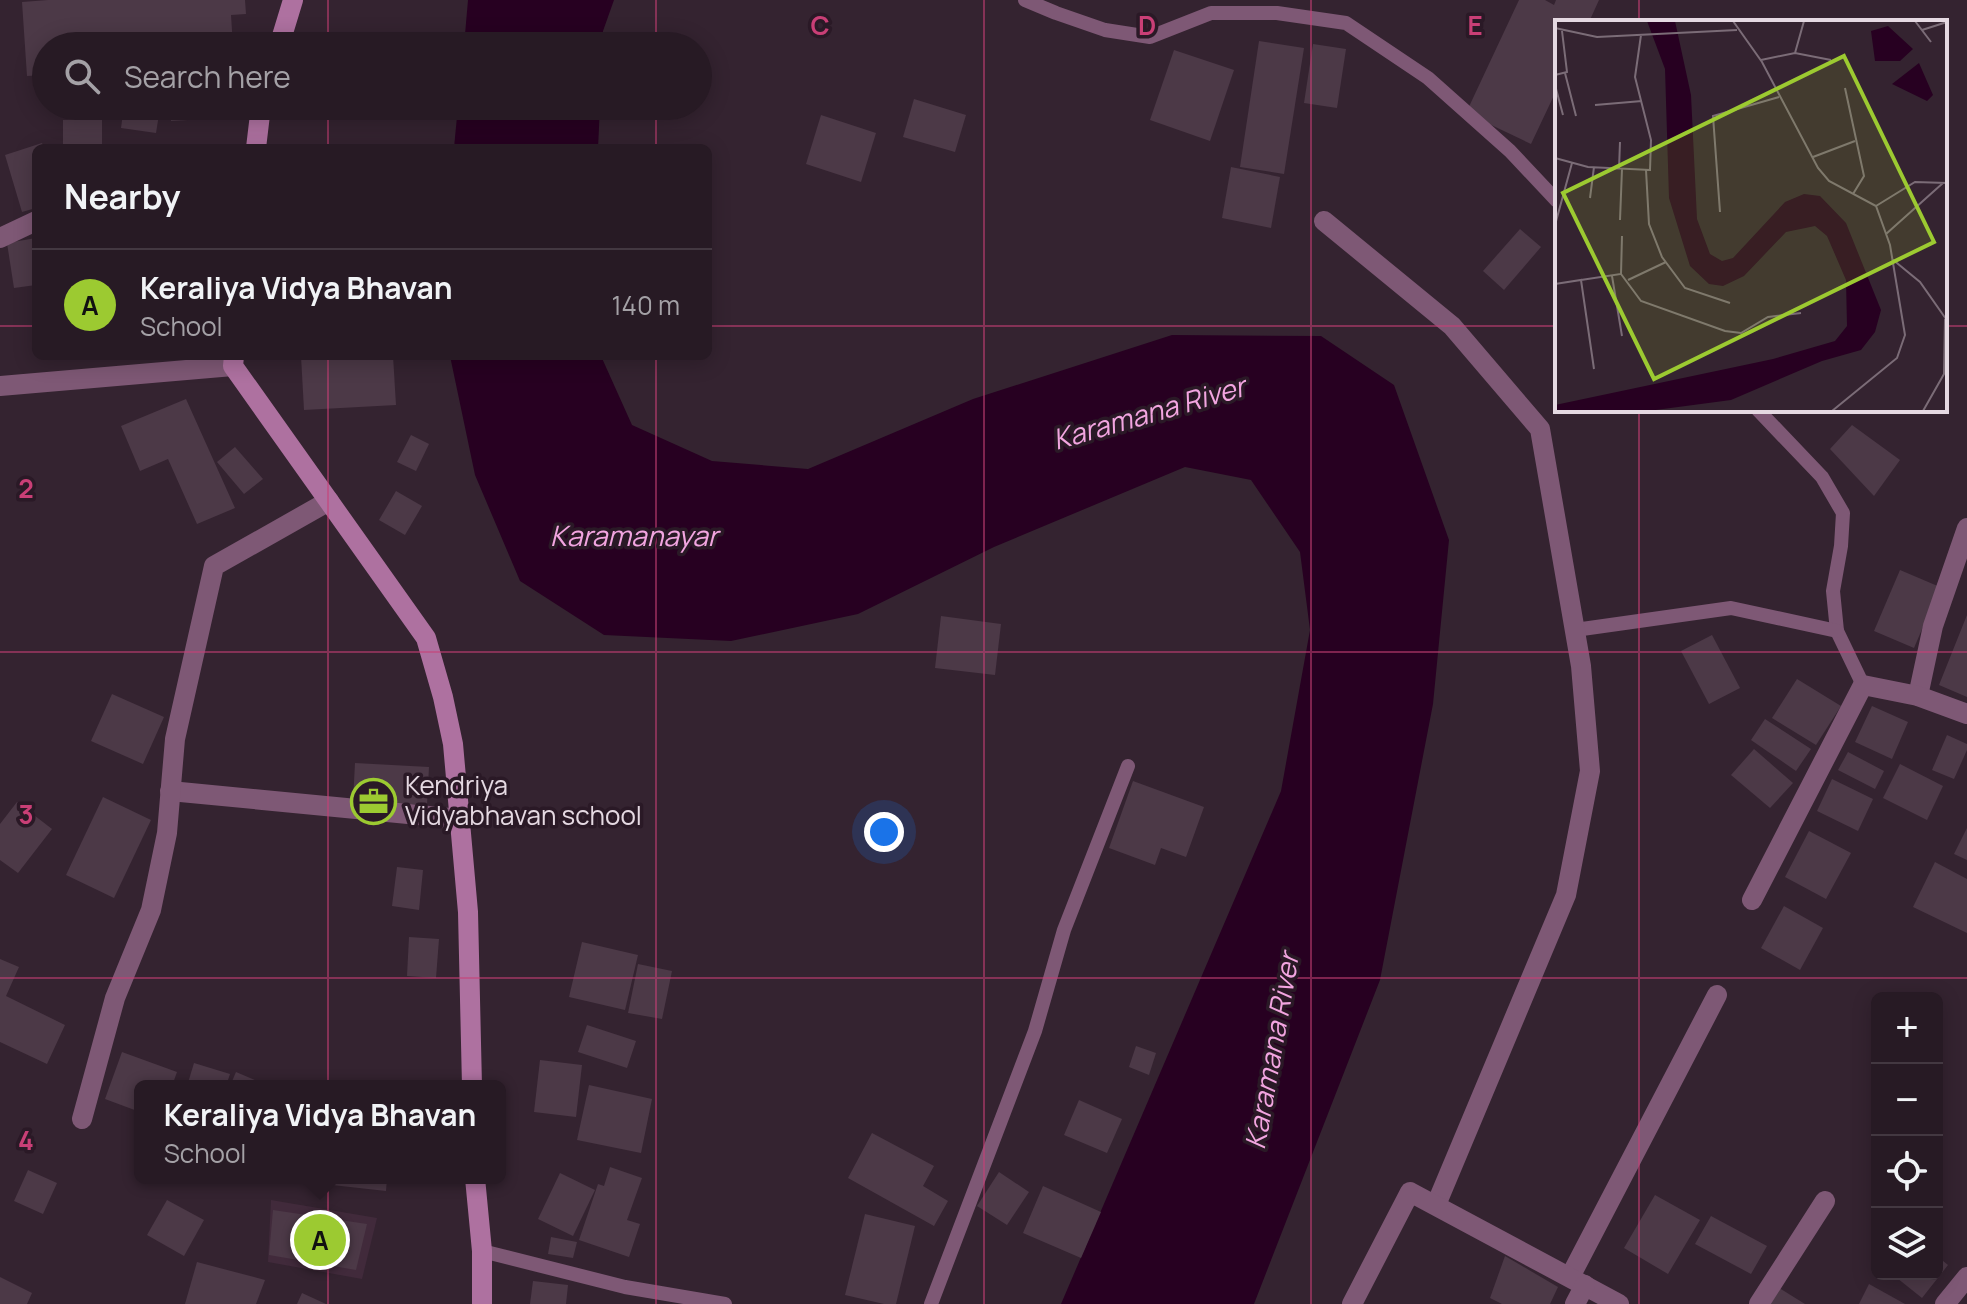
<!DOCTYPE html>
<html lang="en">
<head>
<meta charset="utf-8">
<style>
  :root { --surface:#271a24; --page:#2f232c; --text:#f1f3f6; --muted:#a4a1a6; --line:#433841; --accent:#9cca31 }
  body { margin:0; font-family:Manrope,sans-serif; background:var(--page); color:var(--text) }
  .controls { position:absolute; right:24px; bottom:24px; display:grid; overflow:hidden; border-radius:12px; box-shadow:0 4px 20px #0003 }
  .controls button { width:72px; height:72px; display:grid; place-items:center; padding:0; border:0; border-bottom:2px solid var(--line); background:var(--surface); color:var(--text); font:40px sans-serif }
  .you { position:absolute; left:884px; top:832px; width:28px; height:28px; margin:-20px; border:6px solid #fff; border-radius:50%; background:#1a73e8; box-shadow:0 0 0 12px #1a73e833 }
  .badge { display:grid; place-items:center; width:52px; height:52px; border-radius:50%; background:var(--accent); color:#111; font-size:26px; font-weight:700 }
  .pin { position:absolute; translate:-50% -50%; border:4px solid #fff; box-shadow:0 2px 8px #0006 }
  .popup { position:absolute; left:134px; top:1080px; width:372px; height:104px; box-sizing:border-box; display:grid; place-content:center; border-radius:12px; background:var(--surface); filter:drop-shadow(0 2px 6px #0005); font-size:26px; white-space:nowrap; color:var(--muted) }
  .popup b { font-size:30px; color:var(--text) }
  .popup::after { content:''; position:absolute; left:50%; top:100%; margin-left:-16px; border:16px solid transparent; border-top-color:var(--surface) }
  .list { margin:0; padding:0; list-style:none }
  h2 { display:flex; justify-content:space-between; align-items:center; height:104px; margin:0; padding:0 32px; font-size:34px }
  h2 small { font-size:26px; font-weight:400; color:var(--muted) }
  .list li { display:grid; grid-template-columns:52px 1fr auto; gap:24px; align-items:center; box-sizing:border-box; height:112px; padding:0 32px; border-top:2px solid var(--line) }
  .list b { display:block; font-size:30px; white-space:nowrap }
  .list p { margin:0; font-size:26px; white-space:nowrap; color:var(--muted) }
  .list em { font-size:26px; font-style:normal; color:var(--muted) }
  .icon { flex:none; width:44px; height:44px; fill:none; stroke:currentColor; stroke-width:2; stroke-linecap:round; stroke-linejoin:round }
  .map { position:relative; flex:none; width:1967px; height:1304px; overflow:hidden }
  .search { position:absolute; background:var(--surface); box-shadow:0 4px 20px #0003; left:32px; top:32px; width:680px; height:88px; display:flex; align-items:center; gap:20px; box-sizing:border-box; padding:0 28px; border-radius:44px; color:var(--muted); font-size:30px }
  .panel { position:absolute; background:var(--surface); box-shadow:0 4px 20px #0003; left:32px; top:144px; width:680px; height:216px; border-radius:12px }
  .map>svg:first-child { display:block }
  .built { fill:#412a3b }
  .water { fill:#270021 }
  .building { fill:#4c3947 }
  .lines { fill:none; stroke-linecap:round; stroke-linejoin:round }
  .lane { stroke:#7e5875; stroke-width:14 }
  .street { stroke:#7e5875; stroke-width:20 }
  .secondary { stroke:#ae71a0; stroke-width:20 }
  .grid { fill:none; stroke:#c93f76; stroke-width:2; stroke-opacity:0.55 }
  .labels { text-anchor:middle; stroke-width:7; stroke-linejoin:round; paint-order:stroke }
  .poi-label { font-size:26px; fill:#e5d9e2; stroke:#2a1926; text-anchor:start }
  .water-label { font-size:28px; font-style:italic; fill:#f2a5e0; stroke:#2a1926 }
  .inset-road { fill:none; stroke:#7b6c77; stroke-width:2 }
  .view { fill:#9cca31; fill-opacity:0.15; stroke:#9cca31; stroke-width:4 }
  .inset-edge { fill:none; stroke:#e5d9e2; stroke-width:4 }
  .grid-label { font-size:26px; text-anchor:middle; font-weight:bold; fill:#c93f76; stroke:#2a1926; stroke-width:7; stroke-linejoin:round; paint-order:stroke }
</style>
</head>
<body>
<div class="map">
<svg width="1967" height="1304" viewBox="0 0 1967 1304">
  <rect width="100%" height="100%" fill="#342330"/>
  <polygon class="built" points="271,1200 377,1218 362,1279 268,1262"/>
  <g class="water">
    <polygon points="468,0 614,0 603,31 603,46 464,46"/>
    <polygon points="458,106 600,106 598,148 454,148"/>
    <polygon points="1172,335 1321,336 1394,385 1449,540 1433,704 1380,980 1254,1304 1061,1304 1281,791 1310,630 1300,552 1251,480 1185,467 994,547 858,614 731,641 604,635 520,581 475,475 450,356 601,356 632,425 712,461 808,469 973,399"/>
  </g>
  <g class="building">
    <polygon points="48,0 245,0 246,14 231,15 233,46 46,46 46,75 27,76 22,2"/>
    <polygon points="1519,0 1545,0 1554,5 1556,0 1599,0 1589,22 1557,22 1557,89 1531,144 1466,113"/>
    <polygon points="1259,41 1304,48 1284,174 1240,167"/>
    <polygon points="1313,44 1346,49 1337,108 1304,103"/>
    <polygon points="1174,50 1234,70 1210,141 1150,120"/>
    <polygon points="914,99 966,115 955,152 903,137"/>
    <polygon points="124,106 160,108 156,133 121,128"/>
    <polygon points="170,106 237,106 238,117 171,121"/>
    <polygon points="821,115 876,133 861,182 806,164"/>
    <polygon points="102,119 102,148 63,148 63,120"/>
    <polygon points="42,143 44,148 36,148 36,208 22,212 5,155"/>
    <polygon points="1231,167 1280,177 1271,228 1222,218"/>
    <polygon points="1520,229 1541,247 1504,290 1483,271"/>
    <polygon points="36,238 36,285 14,288 7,243"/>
    <polygon points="301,356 393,356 396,405 304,410"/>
    <polygon points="186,399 235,508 197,524 168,459 140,471 121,426"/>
    <polygon points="1852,425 1900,460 1874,496 1830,449"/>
    <polygon points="411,435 429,444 416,471 397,462"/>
    <polygon points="235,447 263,479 244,494 217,462"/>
    <polygon points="396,491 422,506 405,535 379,520"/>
    <polygon points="1900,570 1940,587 1914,648 1874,631"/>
    <polygon points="1967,615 1967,697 1939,685"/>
    <polygon points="941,616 1001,624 995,675 935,668"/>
    <polygon points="1712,635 1740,688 1709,704 1681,651"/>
    <polygon points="1797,679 1841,706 1816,745 1772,718"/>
    <polygon points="112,694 164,717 143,764 91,741"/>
    <polygon points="1872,706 1908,722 1892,759 1855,742"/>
    <polygon points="1765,719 1811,749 1796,771 1751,740"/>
    <polygon points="1947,735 1967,744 1967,750 1954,779 1932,770"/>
    <polygon points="1754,749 1793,783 1770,808 1731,775"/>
    <polygon points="1848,752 1884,771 1875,789 1838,770"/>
    <polygon points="355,763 429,767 427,805 353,801"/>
    <polygon points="1900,764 1943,786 1927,820 1883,798"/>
    <polygon points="1832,779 1873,799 1858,831 1817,811"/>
    <polygon points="1133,781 1204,807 1186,857 1161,848 1155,865 1109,848"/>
    <polygon points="103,797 151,820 114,898 66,875"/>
    <polygon points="17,802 52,829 18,873 0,860 0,824"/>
    <polygon points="1967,828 1967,860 1954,854"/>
    <polygon points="1809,831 1851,853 1826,899 1785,877"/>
    <polygon points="1935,862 1967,879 1967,933 1913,907"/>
    <polygon points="397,867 423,870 419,910 392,906"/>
    <polygon points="1784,906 1823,928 1800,970 1761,948"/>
    <polygon points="409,937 439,939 436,978 407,976"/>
    <polygon points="582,942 638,955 625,1010 569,997"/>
    <polygon points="0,959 19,967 6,996 65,1025 47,1064 0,1042"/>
    <polygon points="638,964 672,971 662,1019 628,1013"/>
    <polygon points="587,1025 636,1041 627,1068 578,1052"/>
    <polygon points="1136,1046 1156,1053 1149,1075 1129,1067"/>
    <polygon points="122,1052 177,1072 172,1086 140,1086 140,1112 105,1099"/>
    <polygon points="540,1060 582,1065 576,1117 534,1112"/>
    <polygon points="194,1063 230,1074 226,1086 187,1086"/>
    <polygon points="236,1072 269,1086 230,1086"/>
    <polygon points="589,1085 652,1099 641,1153 577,1140"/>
    <polygon points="1079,1100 1122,1119 1107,1153 1064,1135"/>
    <polygon points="872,1133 934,1166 923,1186 948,1201 934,1226 848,1178"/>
    <polygon points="610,1167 642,1178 627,1220 640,1224 629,1257 579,1240 598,1184 604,1186"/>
    <polygon points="28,1170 57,1183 43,1214 14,1201"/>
    <polygon points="999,1172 1029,1192 1007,1225 977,1206"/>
    <polygon points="560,1173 595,1190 573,1236 538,1219"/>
    <polygon points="333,1178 387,1178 386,1191 332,1185"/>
    <polygon points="426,1178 446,1178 446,1182 426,1180"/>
    <polygon points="1043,1186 1101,1212 1081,1258 1023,1233"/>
    <polygon points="1655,1195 1700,1220 1668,1274 1624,1248"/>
    <polygon points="167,1200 204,1220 184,1256 147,1235"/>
    <polygon points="273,1210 367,1224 356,1270 269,1255"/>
    <polygon points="865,1214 915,1226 896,1304 884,1304 845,1295"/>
    <polygon points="1711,1216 1767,1246 1751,1274 1695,1244"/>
    <polygon points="551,1237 577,1242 573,1258 548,1254"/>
    <polygon points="1505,1256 1558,1287 1550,1304 1502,1304 1490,1298"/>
    <polygon points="1937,1256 1948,1265 1922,1298 1892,1274 1937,1274"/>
    <polygon points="197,1262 265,1280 256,1304 185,1304"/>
    <polygon points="0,1277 32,1293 27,1304 0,1304"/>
    <polygon points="533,1281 568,1285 566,1304 530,1304"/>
    <polygon points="1869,1284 1905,1304 1859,1304"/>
    <polygon points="1776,1286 1805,1304 1768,1304"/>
    <polygon points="302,1293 326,1304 297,1304"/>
  </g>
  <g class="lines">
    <g class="lane">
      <polyline points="1025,0 1056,13 1105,30 1150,37 1211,13 1277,13 1346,23 1428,78 1510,151 1557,201"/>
      <polyline points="1758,410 1822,477 1843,513 1841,546 1833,591 1837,631 1863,685"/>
      <polyline points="1575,630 1731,608 1837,631"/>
      <polyline points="482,1251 625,1287 725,1304"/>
      <polyline points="931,1304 1035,1031 1064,930 1128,766"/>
    </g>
    <g class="street">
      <polyline points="1324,221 1452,326 1540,429 1581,666 1590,771 1566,895 1436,1205"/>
      <polyline points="0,238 36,221"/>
      <polyline points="0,386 233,366"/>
      <polyline points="1918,696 1933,626 1967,528"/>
      <polyline points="170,791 460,819"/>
      <polyline points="1752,900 1863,685 1918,696 1967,714"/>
      <polyline points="82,1119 115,998 151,910 167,833 175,739 214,566 329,501"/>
      <polyline points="1570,1277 1717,995"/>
      <polyline points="1352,1304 1410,1192 1619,1304"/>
      <polyline points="1575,1304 1585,1285"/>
      <polyline points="1759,1304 1825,1201"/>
      <polyline points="1945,1304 1967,1277"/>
    </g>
    <g class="secondary">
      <polyline points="279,46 293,0"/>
      <polyline points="256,148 261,106"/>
      <polyline points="234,356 233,366 426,638 443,697 453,744 468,912 472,1086"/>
      <polyline points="475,1178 482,1251 482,1304"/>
    </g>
  </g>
  <path class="grid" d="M328 0V46M656 0V46M984 0V1304M1311 0V1304M1639 0V22M328 106V148M656 106V148M0 326H36M708 326H1557M1945 326H1967M328 356V1304M656 356V1304M1639 410V1304M0 652H1967M0 978H1967"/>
  <defs>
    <symbol id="office-ring" viewBox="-11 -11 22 22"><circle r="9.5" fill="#2a1926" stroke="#9cca31" stroke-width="1.5"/><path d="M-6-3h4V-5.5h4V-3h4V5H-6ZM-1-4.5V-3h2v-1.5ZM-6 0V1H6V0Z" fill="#9cca31"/></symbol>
  </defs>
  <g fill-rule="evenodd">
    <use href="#office-ring" x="348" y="776" width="51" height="51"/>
  </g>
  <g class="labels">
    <g class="poi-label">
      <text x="405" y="795">Kendriya<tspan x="405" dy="30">Vidyabhavan school</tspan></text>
    </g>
    <g class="water-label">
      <text transform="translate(1149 413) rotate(-16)" y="10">Karamana River</text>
      <text x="634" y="546">Karamanayar</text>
      <text transform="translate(1272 1051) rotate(-80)" y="10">Karamana River</text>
    </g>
  </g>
  <g transform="translate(1555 20)">
    <rect width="392" height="392" fill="#342330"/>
    <path d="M92 1H120L136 75 142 199 155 234 167 241 178 238 230 182 249 174 265 176 291 203 326 290 320 312 306 330 267 341 176 380 93 391H0V385L218 339 280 321 292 306 291 260 272 216 260 206 231 212 189 256 168 266 154 264 135 246 114 178 110 49ZM333 6 358 29 345 41H320L316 11ZM364 43 378 75 372 81 337 64Z" fill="#270021"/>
    <path class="inset-road" d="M178 1 207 42 263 148 274 161 321 186 335 225 350 315 342 338 277 391M360 1 376 22M0 8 42 17 182 10M367 10 392 2M240 33 249 1M206 40 240 33 276 40M10 53 21 96M0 55 12 52 7 11M0 65 8 95M290 68 309 156 298 174M40 85 87 81M258 137 300 121M0 138 33 147 95 150 96 120 80 57 86 15M64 149 65 122M91 150 94 204 107 237 130 268 175 283M35 178 39 147M321 186 360 162 392 163M165 192 158 96 224 77M65 200 67 149M0 205 17 143M331 214 388 163M337 239 365 262 391 299M66 254 86 281 170 311 186 313 213 297 246 293M57 256 67 316M26 260 66 254 67 216M73 260 111 242M0 264 26 260 39 349M368 391 389 354 390 299"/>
    <path class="view" d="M289 36 379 222 99 359 8 173Z"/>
    <rect width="392" height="392" class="inset-edge"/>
  </g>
  <g class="grid-label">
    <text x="820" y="35">C</text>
    <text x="1147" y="35">D</text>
    <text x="1475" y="35">E</text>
    <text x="26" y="498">2</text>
    <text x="26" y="824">3</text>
    <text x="26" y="1150">4</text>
  </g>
</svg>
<div class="controls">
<button>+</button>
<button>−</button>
<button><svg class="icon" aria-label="locate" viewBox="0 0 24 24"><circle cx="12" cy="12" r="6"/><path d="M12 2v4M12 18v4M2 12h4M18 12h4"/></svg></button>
<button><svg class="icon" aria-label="layers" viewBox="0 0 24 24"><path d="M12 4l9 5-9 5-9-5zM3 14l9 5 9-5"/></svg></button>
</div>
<div class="you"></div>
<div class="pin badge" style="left:320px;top:1240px">A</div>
<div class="popup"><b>Keraliya Vidya Bhavan</b>School</div>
<div class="search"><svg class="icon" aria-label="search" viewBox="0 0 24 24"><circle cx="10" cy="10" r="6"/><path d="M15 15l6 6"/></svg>Search here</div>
<section class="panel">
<h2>Nearby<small></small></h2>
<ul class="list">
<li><span class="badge">A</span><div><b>Keraliya Vidya Bhavan</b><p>School</p></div><em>140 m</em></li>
</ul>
</section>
</div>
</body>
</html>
